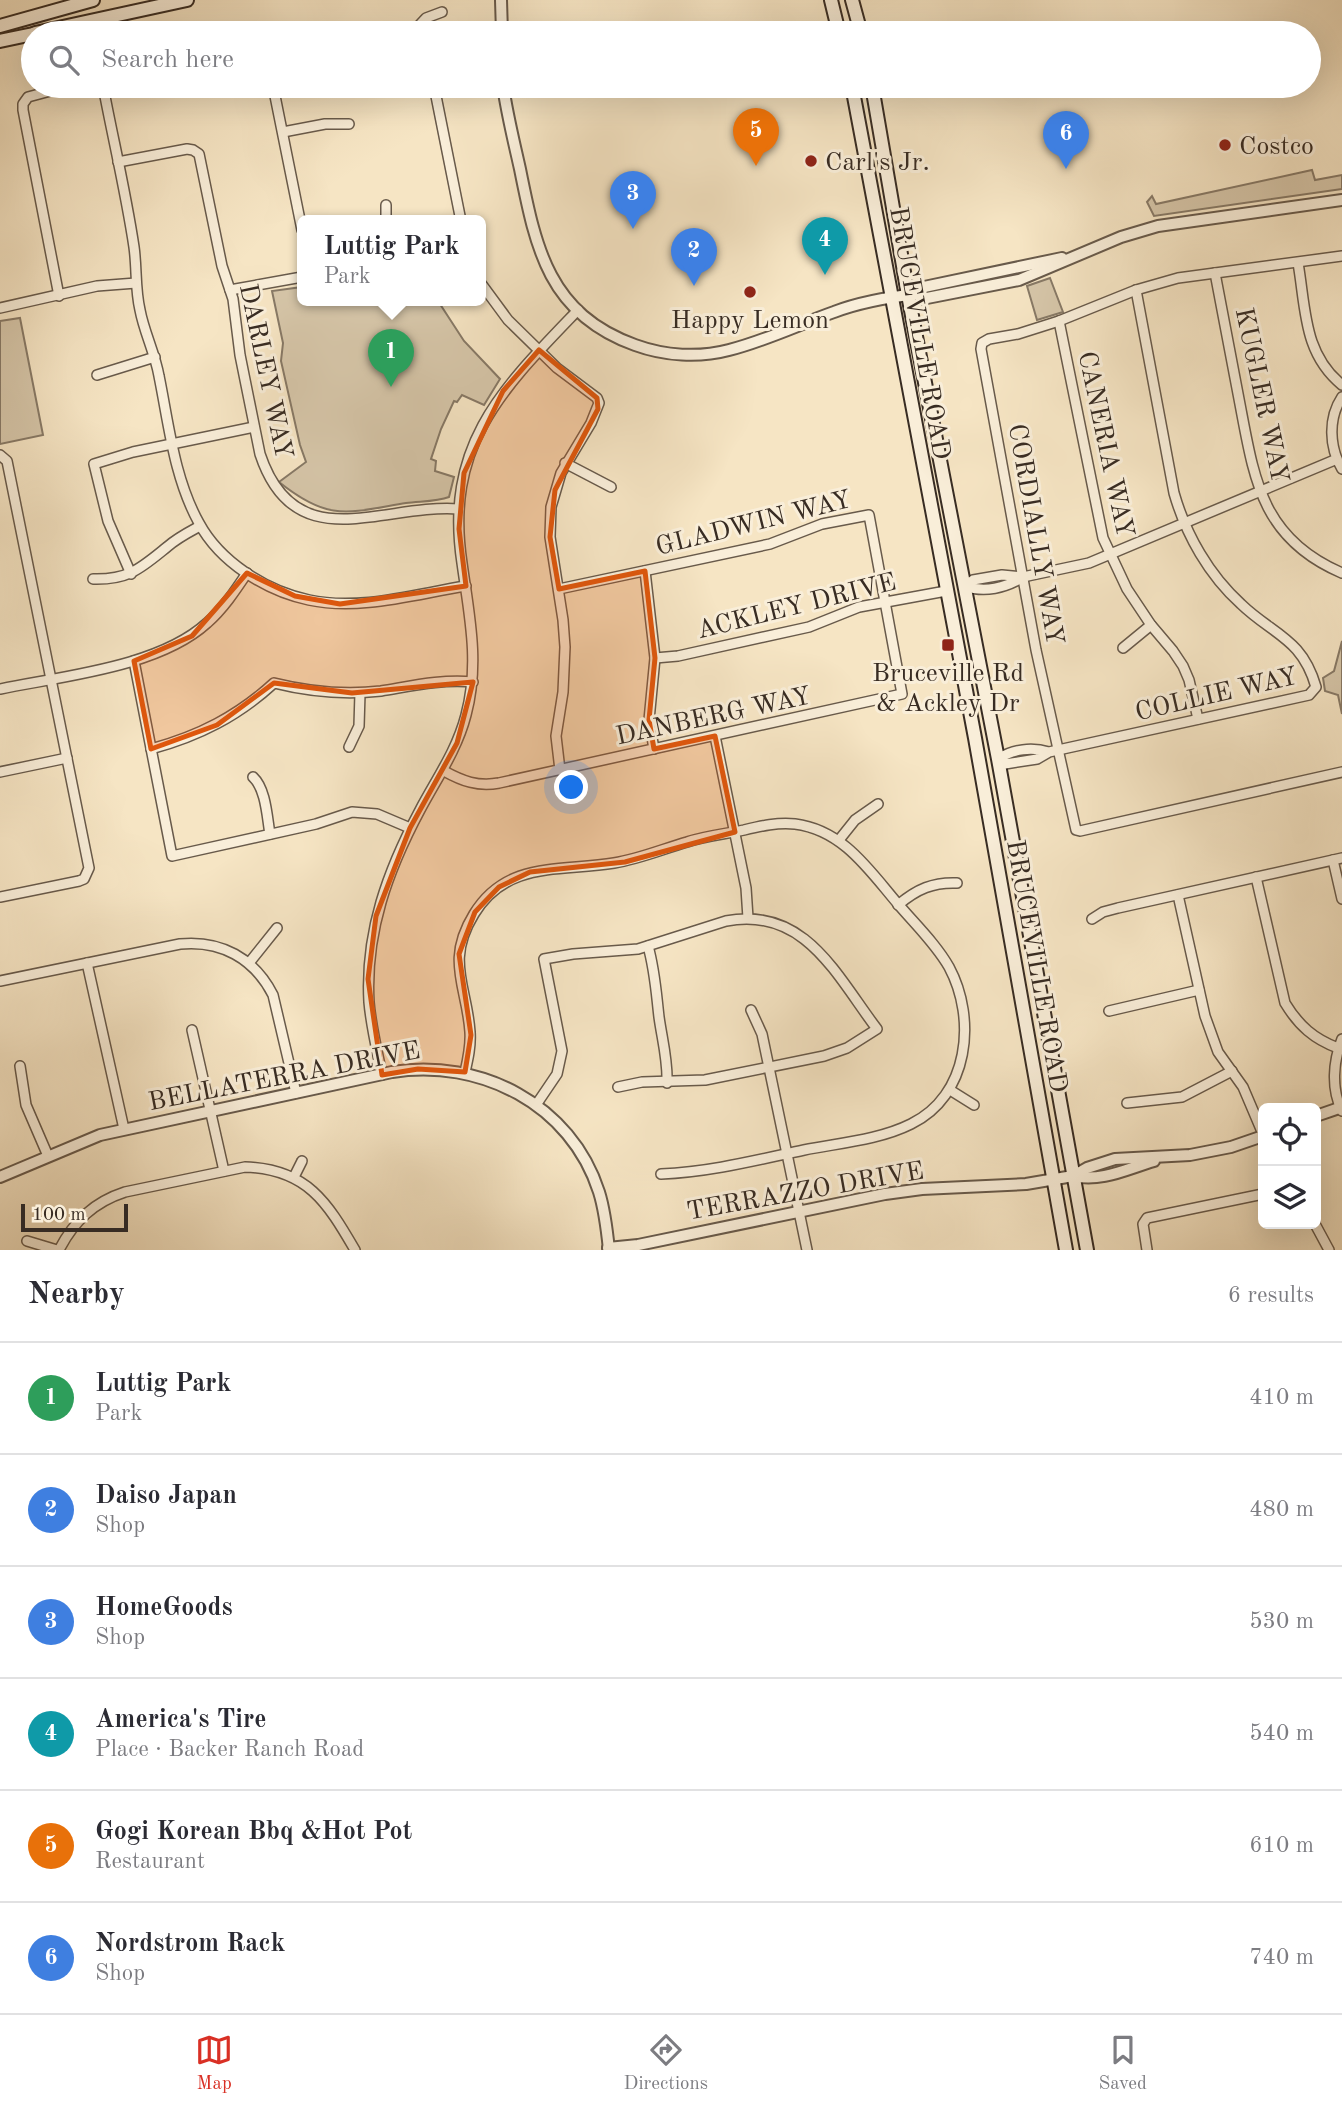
<!DOCTYPE html>
<html lang="en">
<head>
<meta charset="utf-8">
<style>
  :root { --surface:#fff; --page:#f2f2f3; --text:#2b2b33; --muted:#7c7c81; --line:#e1e1e2; --accent:#d93025 }
  body { margin:0; font-family:"Old Standard TT",serif; background:var(--page); color:var(--text) }
  .controls { position:absolute; right:21px; bottom:21px; display:grid; overflow:hidden; border-radius:10px; box-shadow:0 7px 28px #0002 }
  .controls button { width:63px; height:63px; display:grid; place-items:center; padding:0; border:0; border-bottom:2px solid var(--line); background:var(--surface); color:var(--text); font:35px sans-serif }
  .scale { position:absolute; left:21px; bottom:18px; width:107px; box-sizing:border-box; padding-left:7px; border:4px solid #382c23; border-top:0; font-size:19px; line-height:24px; white-space:nowrap; color:#382c23; -webkit-text-stroke:5px #f9eed9; paint-order:stroke }
  .you { position:absolute; left:572px; top:788px; width:24px; height:24px; margin:-18px; border:5px solid #fff; border-radius:50%; background:#1a73e8; box-shadow:0 0 0 10px #1a73e833 }
  .badge { display:grid; place-items:center; width:46px; height:46px; border-radius:50%; background:var(--accent); color:#fff; font-size:23px; font-weight:700 }
  .pin { position:absolute; translate:-50% -58px; filter:drop-shadow(0 2px 4px #0008) }
  .pin::after { content:''; position:absolute; top:37px; width:24px; height:21px; background:inherit; clip-path:polygon(0 0,100% 0,50% 100%) }
  .popup { position:absolute; left:297px; top:215px; width:189px; height:91px; box-sizing:border-box; display:grid; place-content:center; border-radius:10px; background:var(--surface); filter:drop-shadow(0 2px 5px #0005); font-size:23px; white-space:nowrap; color:var(--muted) }
  .popup b { font-size:26px; color:var(--text) }
  .popup::after { content:''; position:absolute; left:50%; top:100%; margin-left:-14px; border:14px solid transparent; border-top-color:var(--surface) }
  .list { margin:0; padding:0; list-style:none }
  h2 { display:flex; justify-content:space-between; align-items:center; height:91px; margin:0; padding:0 28px; font-size:30px }
  h2 small { font-size:23px; font-weight:400; color:var(--muted) }
  .list li { display:grid; grid-template-columns:46px 1fr auto; gap:21px; align-items:center; box-sizing:border-box; height:112px; padding:0 28px; border-top:2px solid var(--line) }
  .list b { display:block; font-size:26px; white-space:nowrap }
  .list p { margin:0; font-size:23px; white-space:nowrap; color:var(--muted) }
  .list em { font-size:23px; font-style:normal; color:var(--muted) }
  .icon { flex:none; width:38px; height:38px; fill:none; stroke:currentColor; stroke-width:2; stroke-linecap:round; stroke-linejoin:round }
  .map { position:relative; flex:none; width:1342px; height:1250px; overflow:hidden }
  .search { position:absolute; background:var(--surface); box-shadow:0 7px 28px #0002; left:21px; right:21px; top:21px; height:77px; display:flex; align-items:center; gap:18px; box-sizing:border-box; padding:0 24px; border-radius:38px; color:var(--muted); font-size:26px }
  .sheet { height:763px; background:var(--surface) }
  nav { display:flex; justify-content:space-around; align-items:center; box-sizing:border-box; height:98px; border-top:2px solid var(--line); background:var(--surface); font-size:19px; color:var(--muted) }
  nav a { display:grid; justify-items:center; gap:4px }
  nav .on { color:var(--accent) }
  .map>svg:first-child { display:block }
  .green { fill:#d6c6a9; stroke:#877966; stroke-width:2 }
  .lines { fill:none; stroke-linecap:round; stroke-linejoin:round }
  .minor-casing { stroke:#685a4b; stroke-width:12 }
  .tertiary-casing { stroke:#685a4b; stroke-width:14 }
  .secondary-casing { stroke:#382c23; stroke-width:16 }
  .minor { stroke:#f9eed9; stroke-width:9 }
  .tertiary { stroke:#f9eed9; stroke-width:10 }
  .secondary { stroke:#f9eed9; stroke-width:12 }
  .marked { fill:#df570d; fill-opacity:0.2; stroke:#df570d; stroke-width:5; stroke-linejoin:round }
  .poi-dot { fill:#8f2418; stroke:#f9eed9; stroke-width:2.5 }
  .labels { text-anchor:middle; stroke-width:6; stroke-linejoin:round; paint-order:stroke }
  .poi-label { font-size:26px; fill:#382c23; stroke:#f9eed9; text-anchor:start }
  .street-label { font-size:26px; fill:#382c23; stroke:#f9eed9 }
</style>
</head>
<body>
<div class="map">
<svg width="1342" height="1250" viewBox="0 0 1342 1250">
  <rect width="100%" height="100%" fill="#f6e5c4"/>
  <filter id="stains"><feTurbulence type="fractalNoise" baseFrequency=".00286" numOctaves="4"/><feColorMatrix values="0 0 0 0 .2 0 0 0 0 .09 0 0 0 0 .02 0 0 0 .5 -.17"/></filter>
  <radialGradient id="worn" r=".72"><stop offset=".6" stop-color="#630" stop-opacity="0"/><stop offset="1" stop-color="#630" stop-opacity=".3"/></radialGradient>
  <g class="green">
    <polygon points="1312,170 1315,180 1342,175 1342,189 1154,216 1147,202 1152,196 1156,204"/>
    <polygon points="1050,278 1063,312 1037,320 1027,286"/>
    <path d="M302 287V301H438L464 341 500 379 484 405 462 395 457 402 454 401 441 429 431 459 436 461 435 471 454 477 449 497C436 502 419 501 406 503 347 513 329 522 279 482L306 462 300 445 281 361 283 343 272 291Z"/>
    <polygon points="20,318 43,435 0,444 0,321"/>
    <polygon points="1342,641 1342,714 1338,695 1325,691 1323,678 1334,671"/>
  </g>
  <g class="lines">
    <defs>
      <g id="minor">
        <polyline points="90,21 92,33"/>
        <polyline points="332,33 359,29 381,33"/>
        <polyline points="412,33 426,18 442,12"/>
        <path d="M103 86C113 139 126 193 134 247 137 268 135 289 140 310 144 332 155 353 159 376 169 425 174 478 199 523 220 562 266 591 309 600 360 611 415 594 466 586"/>
        <polyline points="273,86 302,230"/>
        <polyline points="434,86 461,221"/>
        <polyline points="283,132 325,124 349,124"/>
        <path d="M118 162 187 149 193 150 199 154 222 266 233 299 240 355 260 454C295 560 383 503 459 509"/>
        <polyline points="386,221 386,205"/>
        <polyline points="1342,256 1178,278 1136,290 1059,321 1018,334 989,339 982,343 981,349 1036,650 1076,830 1080,831 1342,772"/>
        <path d="M1298 263C1306 309 1303 353 1342 385"/>
        <path d="M1215 273C1223 315 1231 357 1239 399 1254 477 1260 538 1342 573"/>
        <polyline points="480,282 508,320 557,368 597,398 599,403 591,423 561,473 551,507 550,537 563,620 565,647 563,692 556,736 560,770"/>
        <polyline points="230,290 302,277"/>
        <polyline points="59,296 23,110 23,104 28,97 69,86"/>
        <polyline points="0,308 97,286 136,283"/>
        <polyline points="1059,321 1103,538 1127,589 1151,625 1173,651 1183,666 1189,680 1198,719"/>
        <polyline points="97,375 155,357"/>
        <path d="M1342 397C1328 418 1329 447 1342 469"/>
        <polyline points="0,455 7,461 89,868 84,879 79,881 0,897"/>
        <polyline points="565,463 611,487"/>
        <polyline points="645,571 655,658 649,720 654,749"/>
        <polyline points="131,574 108,521 94,464 133,452 254,427"/>
        <path d="M93 579C129 580 141 568 167 547 177 538 189 532 200 526"/>
        <polyline points="965,586 973,580 1002,575 1023,577 1089,563 1337,459"/>
        <path d="M965 586C984 593 1006 588 1023 577"/>
        <polyline points="1123,648 1151,625"/>
        <polyline points="655,658 678,656 809,627 859,607 946,591"/>
        <polyline points="134,661 172,856 316,824 352,812 377,814 410,828"/>
        <path d="M0 689C63 676 159 667 207 623 223 609 235 591 247 573"/>
        <polyline points="715,736 746,888 748,918"/>
        <polyline points="349,747 359,726 360,693"/>
        <path d="M151 749C199 736 238 716 274 683 310 692 345 695 381 691 412 686 441 679 473 682"/>
        <path d="M1049 752C1032 747 1013 749 998 759L1005 764 1037 759 1049 752 1309 695 1316 687C1302 638 1273 635 1241 604 1209 575 1186 535 1174 493L1136 290"/>
        <path d="M444 771C462 781 478 787 499 783L902 694 869 515 822 524 770 544 559 589"/>
        <polyline points="0,772 67,758"/>
        <path d="M253 777C266 789 267 817 270 834"/>
        <polyline points="839,840 855,820 878,804"/>
        <polyline points="1333,860 1342,899"/>
        <path d="M1256 877 1285 1003C1299 1026 1314 1039 1338 1048"/>
        <polyline points="1178,895 1205,1016 1218,1052 1243,1087 1263,1134"/>
        <path d="M898 905C917 889 933 882 957 883"/>
        <polyline points="1092,919 1103,912 1118,908 1342,858"/>
        <path d="M648 946C655 971 656 991 659 1017 662 1039 668 1060 667 1083"/>
        <polyline points="87,963 124,1129"/>
        <polyline points="249,963 277,928"/>
        <path d="M0 981 180 944C221 940 254 958 273 995L296 1093"/>
        <polyline points="751,1010 762,1034 807,1250"/>
        <polyline points="1109,1011 1199,990"/>
        <polyline points="192,1030 224,1171"/>
        <path d="M1342 1039C1333 1062 1331 1089 1342 1111"/>
        <polyline points="20,1066 26,1105 48,1156"/>
        <path d="M465 1072C468 1059 471 1046 470 1032 467 986 445 961 474 914 507 860 561 872 614 863 639 859 663 849 687 842 705 836 725 834 744 830 761 826 778 822 795 824 843 830 869 870 898 904 915 924 936 944 949 967 977 1019 969 1096 911 1124 879 1140 839 1143 804 1150 757 1160 710 1172 661 1174"/>
        <path d="M382 1075C377 1050 371 1026 369 1002 365 932 388 870 420 810 437 778 457 750 466 715 480 663 469 614 462 563 444 444 503 388 578 310"/>
        <polyline points="950,1090 974,1105"/>
        <polyline points="1127,1103 1182,1097 1232,1071"/>
        <path d="M536 1105 557 1074 562 1051 544 959 573 954 638 949 726 921C805 906 836 975 877 1029L847 1048 824 1056 705 1080 642 1082 618 1087"/>
        <polyline points="294,1177 302,1161"/>
        <polyline points="1315,1224 1329,1250"/>
        <polyline points="27,1241 57,1250"/>
        <path d="M59 1250C74 1221 94 1202 125 1192L245 1167C307 1169 327 1202 355 1250"/>
        <polyline points="1147,1250 1143,1224 1147,1218 1263,1194"/>
      </g>
      <g id="tertiary">
        <polyline points="501,0 502,33"/>
        <path d="M503 86C507 114 514 142 520 169 536 249 549 314 635 345 665 356 699 358 729 350 765 341 800 324 834 312 860 302 890 297 917 294L922 299 1019 280 1121 237 1158 226 1342 200"/>
        <polyline points="917,294 924,287 1062,258"/>
        <polyline points="1316,1116 1342,1107"/>
        <path d="M1073 1176C1103 1182 1126 1169 1154 1161"/>
        <path d="M0 1177 100 1135 392 1072C480 1058 571 1104 599 1192 605 1211 607 1230 609 1250"/>
        <polyline points="608,1248 638,1245 885,1194 922,1189 1026,1184 1073,1176 1087,1168 1115,1159 1190,1155 1231,1147 1263,1136"/>
      </g>
      <g id="secondary">
        <polyline points="831,0 839,33"/>
        <polyline points="852,0 861,33"/>
        <polyline points="0,26 93,0"/>
        <polyline points="35,33 187,0"/>
        <polyline points="0,41 33,34"/>
        <polyline points="852,86 975,738 1066,1250"/>
        <polyline points="872,86 908,295 998,759 1087,1250"/>
      </g>
    </defs>
    <use href="#minor" class="minor-casing"/>
    <use href="#tertiary" class="tertiary-casing"/>
    <use href="#secondary" class="secondary-casing"/>
    <use href="#minor" class="minor"/>
    <use href="#tertiary" class="tertiary"/>
    <use href="#secondary" class="secondary"/>
  </g>
  <path class="marked" d="M539 350 597 398 598 409 555 490 550 537 559 589 645 571 655 658 649 720 654 749 715 736 735 832 625 862 530 872 499 887 475 912 459 954 471 1035 465 1072 418 1069 382 1075 368 979 376 916 410 828 457 743 473 682 352 693 274 683 217 725 151 749 134 661 192 636 247 573 295 596 340 604 466 586 459 529 464 473 503 391Z"/>
  <g class="poi-dot">
    <circle cx="1225" cy="145" r="7"/>
    <circle cx="811" cy="161" r="7"/>
    <circle cx="750" cy="292" r="7"/>
    <rect x="941" y="638" width="14" height="14" rx="3.5"/>
  </g>
  <g class="labels">
    <g class="poi-label">
      <text x="1239" y="154">Costco</text>
      <text x="825" y="170">Carl's Jr.</text>
      <text x="750" y="328" text-anchor="middle">Happy Lemon</text>
      <text x="948" y="681" text-anchor="middle">Bruceville Rd<tspan x="948" dy="30">&amp; Ackley Dr</tspan></text>
    </g>
    <g class="street-label">
      <text transform="translate(921 333) rotate(80)" y="9">BRUCEVILLE ROAD</text>
      <text transform="translate(267 371) rotate(78)" y="9">DARLEY WAY</text>
      <text transform="translate(1263 395) rotate(78)" y="9">KUGLER WAY</text>
      <text transform="translate(1107 444) rotate(78)" y="9">CANERIA WAY</text>
      <text transform="translate(753 522) rotate(-14)" y="9">GLADWIN WAY</text>
      <text transform="translate(1037 534) rotate(80)" y="9">CORDIALLY WAY</text>
      <text transform="translate(796 605) rotate(-14)" y="9">ACKLEY DRIVE</text>
      <text transform="translate(1216 693) rotate(-13)" y="9">COLLIE WAY</text>
      <text transform="translate(713 715) rotate(-12)" y="9">DANBERG WAY</text>
      <text transform="translate(1038 966) rotate(80)" y="9">BRUCEVILLE ROAD</text>
      <text transform="translate(284 1075) rotate(-11)" y="9">BELLATERRA DRIVE</text>
      <text transform="translate(805 1190) rotate(-10)" y="9">TERRAZZO DRIVE</text>
    </g>
  </g>
  <rect width="100%" height="100%" filter="url(#stains)"/>
  <rect width="100%" height="100%" fill="url(#worn)"/>
</svg>
<div class="controls">
<button><svg class="icon" aria-label="locate" viewBox="0 0 24 24"><circle cx="12" cy="12" r="6"/><path d="M12 2v4M12 18v4M2 12h4M18 12h4"/></svg></button>
<button><svg class="icon" aria-label="layers" viewBox="0 0 24 24"><path d="M12 4l9 5-9 5-9-5zM3 14l9 5 9-5"/></svg></button>
</div>
<div class="scale">100 m</div>
<div class="you"></div>
<div class="pin badge" style="left:391px;top:387px;background:#2e9e5b">1</div>
<div class="popup"><b>Luttig Park</b>Park</div>
<div class="pin badge" style="left:694px;top:286px;background:#3f7fe0">2</div>
<div class="pin badge" style="left:633px;top:229px;background:#3f7fe0">3</div>
<div class="pin badge" style="left:825px;top:275px;background:#0f9aa8">4</div>
<div class="pin badge" style="left:756px;top:166px;background:#e8710a">5</div>
<div class="pin badge" style="left:1066px;top:169px;background:#3f7fe0">6</div>
<div class="search"><svg class="icon" aria-label="search" viewBox="0 0 24 24"><circle cx="10" cy="10" r="6"/><path d="M15 15l6 6"/></svg>Search here</div>
</div>
<section class="sheet">
<h2>Nearby<small>6 results</small></h2>
<ul class="list">
<li><span class="badge" style="background:#2e9e5b">1</span><div><b>Luttig Park</b><p>Park</p></div><em>410 m</em></li>
<li><span class="badge" style="background:#3f7fe0">2</span><div><b>Daiso Japan</b><p>Shop</p></div><em>480 m</em></li>
<li><span class="badge" style="background:#3f7fe0">3</span><div><b>HomeGoods</b><p>Shop</p></div><em>530 m</em></li>
<li><span class="badge" style="background:#0f9aa8">4</span><div><b>America's Tire</b><p>Place · Backer Ranch Road</p></div><em>540 m</em></li>
<li><span class="badge" style="background:#e8710a">5</span><div><b>Gogi Korean Bbq &amp;Hot Pot</b><p>Restaurant</p></div><em>610 m</em></li>
<li><span class="badge" style="background:#3f7fe0">6</span><div><b>Nordstrom Rack</b><p>Shop</p></div><em>740 m</em></li>
</ul>
</section>
<nav>
<a class="on"><svg class="icon" aria-label="map" viewBox="0 0 24 24"><path d="M3 6l6-2 6 2 6-2v14l-6 2-6-2-6 2zM9 4v14M15 6v14"/></svg>Map</a>
<a><svg class="icon" aria-label="directions" viewBox="0 0 24 24"><path d="M12 3l9 9-9 9-9-9zM9 14v-3h6M13 9l2 2-2 2"/></svg>Directions</a>
<a><svg class="icon" aria-label="saved" viewBox="0 0 24 24"><path d="M7 4h10v16l-5-4-5 4z"/></svg>Saved</a>
</nav>
</body>
</html>
